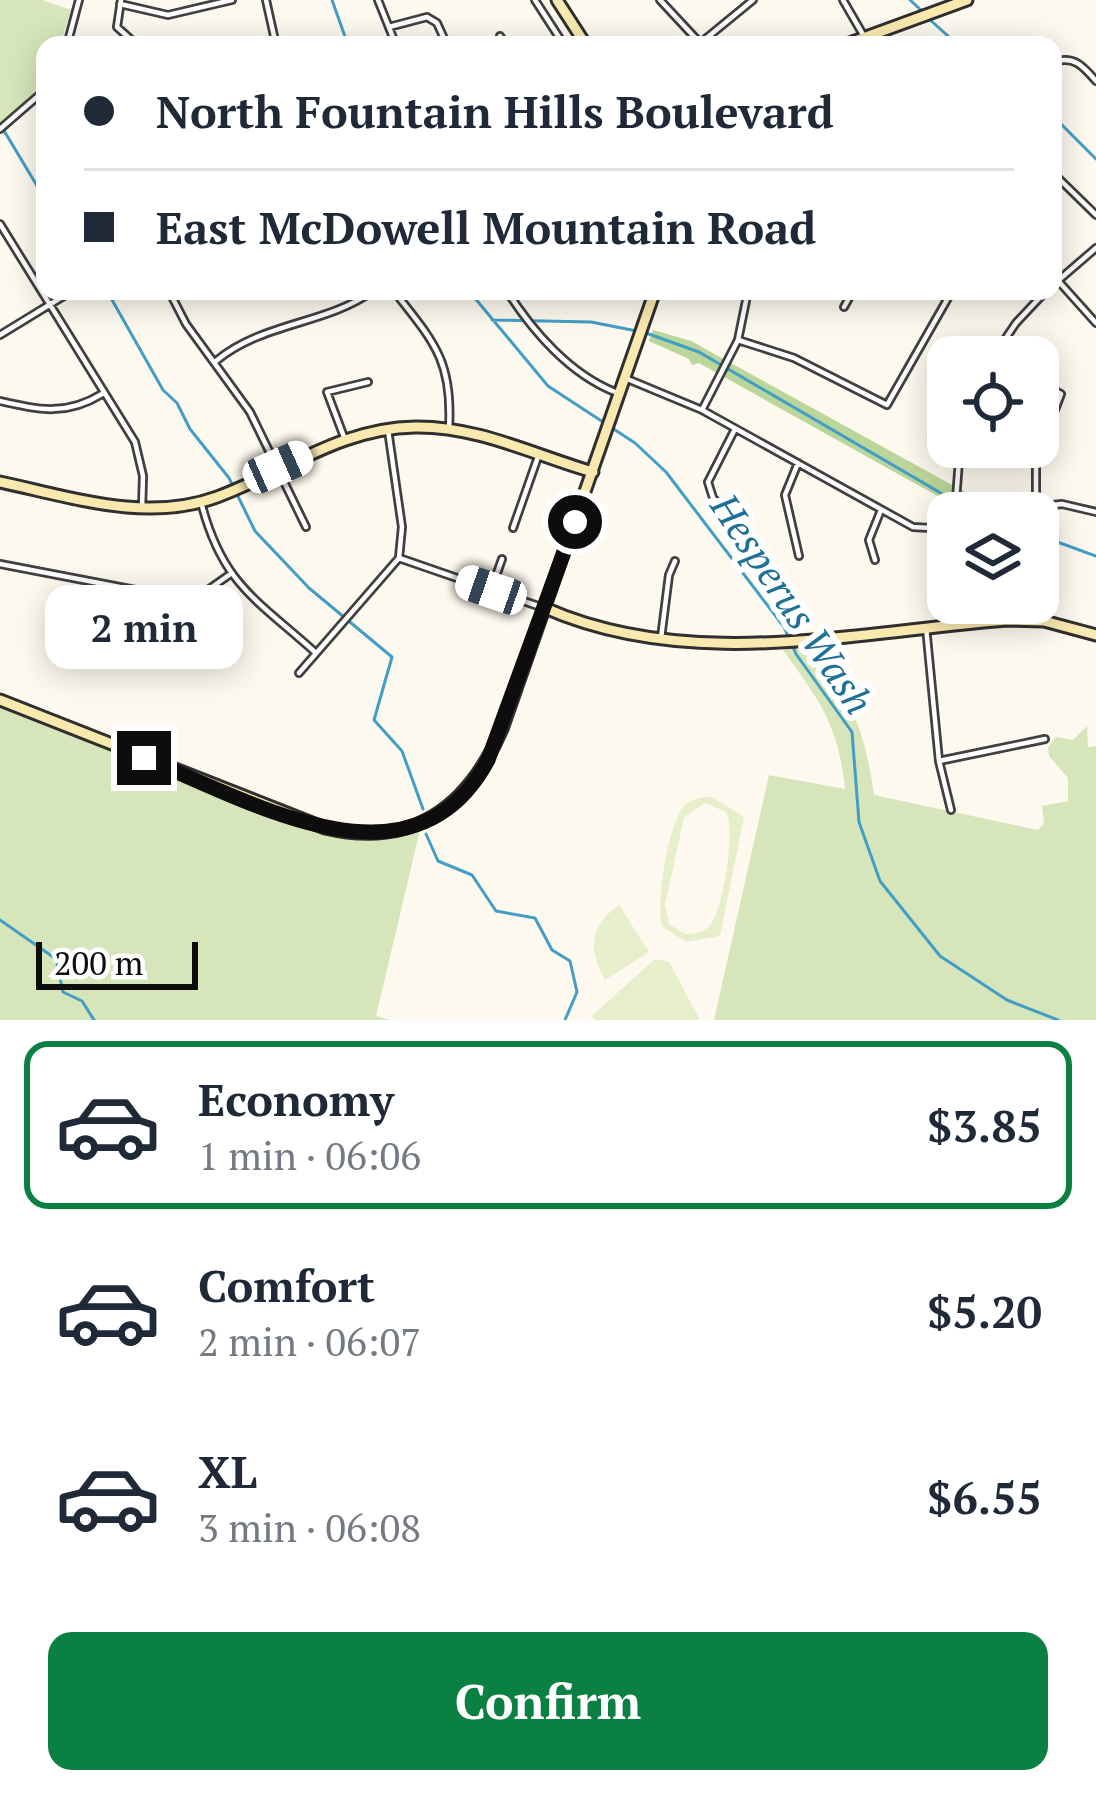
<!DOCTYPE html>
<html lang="en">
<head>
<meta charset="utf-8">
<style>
	:root { --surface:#fff; --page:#f6f6f7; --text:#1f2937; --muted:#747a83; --line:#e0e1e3; --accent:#0b8043 }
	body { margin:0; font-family:"PT Serif",serif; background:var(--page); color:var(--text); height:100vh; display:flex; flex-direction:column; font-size:45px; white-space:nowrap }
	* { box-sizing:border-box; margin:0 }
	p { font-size:39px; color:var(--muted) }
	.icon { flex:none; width:66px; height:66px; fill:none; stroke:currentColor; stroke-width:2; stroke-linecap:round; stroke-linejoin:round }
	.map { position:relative; height:1020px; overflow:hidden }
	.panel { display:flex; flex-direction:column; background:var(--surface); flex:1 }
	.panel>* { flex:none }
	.banner { position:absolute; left:36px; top:36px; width:1026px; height:264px; border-radius:24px; box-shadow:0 6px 30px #0003; display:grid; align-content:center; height:264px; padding:0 48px; background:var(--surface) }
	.fabs { position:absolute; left:927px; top:336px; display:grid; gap:24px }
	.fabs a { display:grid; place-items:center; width:132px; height:132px; border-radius:24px; background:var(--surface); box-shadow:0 6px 30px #0003; font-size:60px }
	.scale { position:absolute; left:36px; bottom:30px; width:162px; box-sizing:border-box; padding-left:12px; border:6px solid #0d0d0d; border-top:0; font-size:33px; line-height:42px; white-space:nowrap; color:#0d0d0d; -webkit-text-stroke:9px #fff; paint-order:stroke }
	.end { position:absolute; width:54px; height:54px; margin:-27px; border:15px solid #0d0d0d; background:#fff; box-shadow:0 0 0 6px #fff }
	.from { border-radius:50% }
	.bubble { position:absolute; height:84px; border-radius:24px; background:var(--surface); box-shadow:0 6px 30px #0003; font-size:39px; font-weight:700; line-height:84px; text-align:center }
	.car { position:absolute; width:36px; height:72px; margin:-36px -18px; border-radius:15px; box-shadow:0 0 9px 3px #0007; background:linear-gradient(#fff 24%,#345 0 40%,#fff 0 76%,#345 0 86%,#fff 0) }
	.banner b { display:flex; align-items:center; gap:42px; height:114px; font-size:45px }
	.banner b+b { border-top:3px solid var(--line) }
	.banner i { width:30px; height:30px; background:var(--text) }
	ul { padding:21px 0 0; list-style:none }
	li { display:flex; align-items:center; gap:36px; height:168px; margin:0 24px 18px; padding:0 24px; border:6px solid transparent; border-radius:24px }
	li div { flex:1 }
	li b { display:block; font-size:45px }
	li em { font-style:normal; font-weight:700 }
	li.selected { border-color:var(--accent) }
	li>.icon { width:108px; height:108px; stroke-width:1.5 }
	.cta { display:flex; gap:24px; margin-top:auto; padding:24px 48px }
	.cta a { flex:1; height:138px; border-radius:24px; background:var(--accent); color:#fff; font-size:48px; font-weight:700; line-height:138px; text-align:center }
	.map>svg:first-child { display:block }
	.green { fill:#d6e6ba }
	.forest { fill:#bbd69a }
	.pitch { fill:#e6eecb; fill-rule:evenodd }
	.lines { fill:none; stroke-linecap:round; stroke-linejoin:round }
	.stream { stroke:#429ec4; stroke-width:3 }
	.street-casing { stroke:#404040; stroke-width:10 }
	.secondary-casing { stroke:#2f2f2f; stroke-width:15 }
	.street { stroke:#fff; stroke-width:4.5 }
	.secondary { stroke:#fae9ae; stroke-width:9 }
	.route { stroke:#0d0d0d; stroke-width:15 }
	.labels { text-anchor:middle; stroke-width:12; stroke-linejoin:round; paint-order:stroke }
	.water-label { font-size:39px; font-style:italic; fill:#1f6f97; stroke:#fff }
</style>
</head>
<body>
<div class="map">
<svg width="1096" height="1020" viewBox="0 0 1096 1020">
	<rect width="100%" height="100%" fill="#fef9ee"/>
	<!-- green -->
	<path class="green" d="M0,0H42L71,10L60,45H45C45,87 35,99 0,122Z
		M814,645C852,705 864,725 874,795L1038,830L1044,823L1042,806L1068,801V778L1049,756L1048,747L1056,737L1073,740L1087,726L1088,747L1096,746V1020H714L769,775L845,789C838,722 819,701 781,647Z
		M0,706L318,833L362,841L420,830L376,1016L390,1020H0Z"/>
	<!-- forest -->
	<path class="forest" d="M653,330L691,341L1003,513H968L699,363L692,365L689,359L649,341Z"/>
	<!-- pitch -->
	<path class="pitch" d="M712,797L744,817L720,936L686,942L663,927C654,908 669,820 685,805C693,798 701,797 712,797ZM705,803L726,812C736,829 723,908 711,924C704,933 695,934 685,934L669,924L665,905L684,817Z
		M619,905L649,952L605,980C588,950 589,926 619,905Z
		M655,959L669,962L700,1020H595L592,1016Z"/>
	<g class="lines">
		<!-- stream -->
		<path class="stream" d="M332,0L348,45
			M910,0L922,11
			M928,18L958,45
			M1053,116L1096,159
			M0,124L45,199
			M107,291L163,390L177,403L190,429L229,478L255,531L309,588L392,657L374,720L402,751L423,809
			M469,291L548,386L635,443L666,472L784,627L796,654L852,732L859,822L880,881L940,956L1007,1000L1058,1020
			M492,320L591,322L637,331
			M646,333L699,352L975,513
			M1041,536L1096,556
			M426,834L438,861L472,875L496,911L535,918L552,950L570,961L577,992L565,1020
			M0,920L56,959L63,992L82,1001L94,1020"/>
		<defs>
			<path id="street" d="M121,0L117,27L137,45
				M266,0L276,45
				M378,0L396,45
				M535,0L564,45
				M660,0L700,43
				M843,0L869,45
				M120,4L168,15L232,0
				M389,27L427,17L437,23L447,45
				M500,36L506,45
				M67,45L79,0
				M698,45L753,0
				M1053,62C1074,55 1083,66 1096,81
				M0,129L45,90
				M1053,173L1096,215
				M0,224L135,442L143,476L142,508
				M1053,275L1096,323
				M1053,285L1096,248
				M169,291L186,324L250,412L306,527
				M394,291C434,342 453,361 449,429
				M507,291C533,332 570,374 615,392
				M844,307L853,291
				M0,335L72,291
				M738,340L794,358L887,405L952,291
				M993,357L1016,323L1046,291
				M216,361C263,322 325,325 373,291
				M625,378L702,410L913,527L948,529
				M0,401C40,410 66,416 102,394
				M702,410L738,340L748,291
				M344,437L327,392L368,382
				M798,463L785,495L799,556
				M201,502C222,584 256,599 316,653
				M1035,507L1062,504L1096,512
				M955,513L960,447
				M1036,513V460L1061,394L1038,381
				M733,517L713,498L708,482L735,429
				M513,528L539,454
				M1038,533L1046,585L1044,621
				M399,558L541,607
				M875,560L869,540L881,510
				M0,564L177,598L202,594L229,575
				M491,590L502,559
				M963,603L965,621
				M926,627L939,761L951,810
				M661,638L669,575L675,561
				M299,673L399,558L402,527L388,430
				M939,761L1045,739"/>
			<path id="secondary" d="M557,0L586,45
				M844,45L967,0
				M0,482C71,497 146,523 217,497C285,472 340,428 415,427C478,426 534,455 593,472
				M545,608C690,672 854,632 1007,620L1044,621L1096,635
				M0,700L325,828C414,849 468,807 502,729L655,291"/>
		</defs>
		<!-- street casing -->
		<use href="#street" class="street-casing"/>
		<!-- secondary casing -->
		<use href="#secondary" class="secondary-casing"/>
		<!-- street -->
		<use href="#street" class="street"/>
		<!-- secondary -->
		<use href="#secondary" class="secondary"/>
	</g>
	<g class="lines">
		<!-- route -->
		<path class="route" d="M144,758C249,800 413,900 488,760L575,522"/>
	</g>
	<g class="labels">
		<!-- water labels -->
		<g class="water-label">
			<text transform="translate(792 604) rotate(56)" y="14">Hesperus Wash</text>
		</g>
	</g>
</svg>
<div class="fabs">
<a><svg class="icon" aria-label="locate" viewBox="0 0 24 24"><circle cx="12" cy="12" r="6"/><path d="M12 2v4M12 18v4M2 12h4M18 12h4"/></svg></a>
<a><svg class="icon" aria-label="layers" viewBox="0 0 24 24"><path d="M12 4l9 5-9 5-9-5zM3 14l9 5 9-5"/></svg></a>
</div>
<div class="scale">200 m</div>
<i class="end from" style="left:575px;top:522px"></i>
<i class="end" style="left:144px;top:758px"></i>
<div class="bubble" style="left:45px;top:585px;width:198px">2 min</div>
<i class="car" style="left:278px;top:467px;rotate:66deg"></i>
<i class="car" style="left:491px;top:590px;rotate:289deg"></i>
<div class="banner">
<b><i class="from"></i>North Fountain Hills Boulevard</b>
<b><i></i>East McDowell Mountain Road</b>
</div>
</div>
<section class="panel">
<ul>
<li class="selected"><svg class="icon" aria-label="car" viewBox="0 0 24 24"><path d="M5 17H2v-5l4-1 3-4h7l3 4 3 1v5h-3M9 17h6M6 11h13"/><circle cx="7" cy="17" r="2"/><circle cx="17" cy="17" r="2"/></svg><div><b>Economy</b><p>1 min · 06:06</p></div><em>$3.85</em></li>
<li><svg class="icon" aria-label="car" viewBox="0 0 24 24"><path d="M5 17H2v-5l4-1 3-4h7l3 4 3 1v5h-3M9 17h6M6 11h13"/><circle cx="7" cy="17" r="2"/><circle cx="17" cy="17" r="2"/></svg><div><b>Comfort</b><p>2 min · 06:07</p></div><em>$5.20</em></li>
<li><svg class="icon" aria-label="car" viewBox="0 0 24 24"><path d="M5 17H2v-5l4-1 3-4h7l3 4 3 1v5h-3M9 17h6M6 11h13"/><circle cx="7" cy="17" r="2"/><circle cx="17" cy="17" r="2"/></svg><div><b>XL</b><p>3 min · 06:08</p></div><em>$6.55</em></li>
</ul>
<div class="cta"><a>Confirm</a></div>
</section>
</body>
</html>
